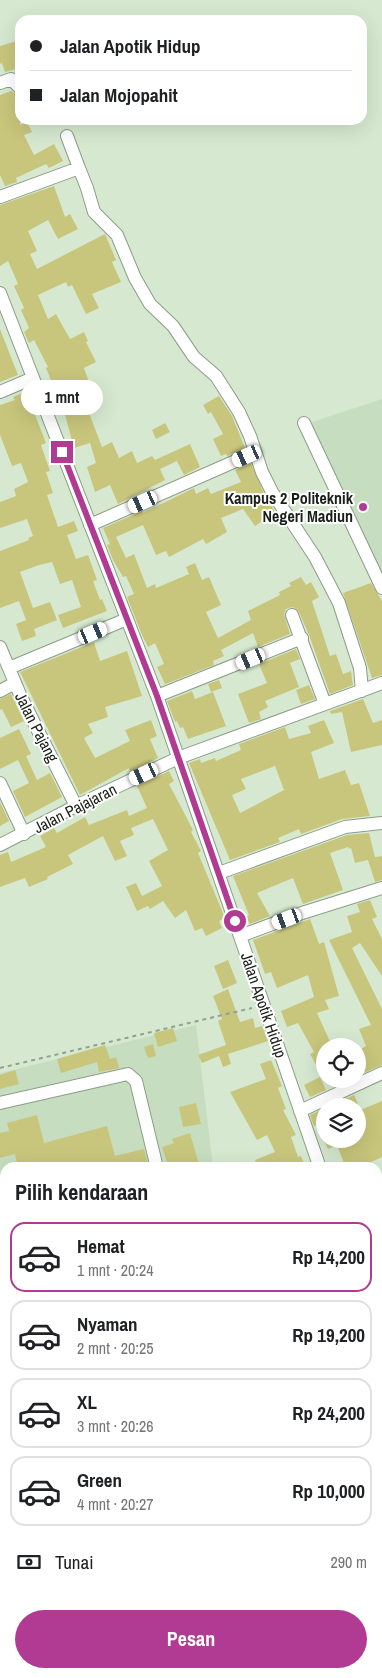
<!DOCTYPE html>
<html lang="id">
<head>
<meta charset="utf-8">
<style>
	:root { --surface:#fff; --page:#f2f2f2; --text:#202124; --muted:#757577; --line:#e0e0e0; --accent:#b13b92 }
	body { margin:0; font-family:"Archivo Narrow",sans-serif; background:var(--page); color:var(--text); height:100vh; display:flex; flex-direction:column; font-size:19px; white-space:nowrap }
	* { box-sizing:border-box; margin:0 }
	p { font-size:16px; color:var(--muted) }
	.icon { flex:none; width:28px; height:28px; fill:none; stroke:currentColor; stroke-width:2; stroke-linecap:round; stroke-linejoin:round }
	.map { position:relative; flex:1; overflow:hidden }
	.details { position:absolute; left:0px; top:1162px; width:382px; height:516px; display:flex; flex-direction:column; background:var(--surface); border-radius:15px 15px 0 0; box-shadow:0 5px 20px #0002 }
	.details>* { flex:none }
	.guide { position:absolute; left:15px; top:15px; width:352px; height:110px; border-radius:15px; box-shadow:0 5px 20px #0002; display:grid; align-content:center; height:110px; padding:0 15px; background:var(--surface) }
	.tools { position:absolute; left:316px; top:1038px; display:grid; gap:10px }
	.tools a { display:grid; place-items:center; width:50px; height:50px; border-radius:50%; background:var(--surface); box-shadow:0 5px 20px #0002; font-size:25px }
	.end { position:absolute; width:22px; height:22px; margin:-11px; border:6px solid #b13b92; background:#fff; box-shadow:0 0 0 2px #fff }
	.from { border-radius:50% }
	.bubble { position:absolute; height:35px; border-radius:18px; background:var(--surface); box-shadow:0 5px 20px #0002; font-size:16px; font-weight:700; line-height:35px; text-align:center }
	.car { position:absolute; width:15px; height:30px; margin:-15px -8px; border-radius:6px; box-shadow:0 0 4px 1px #0007; background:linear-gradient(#fff 24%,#345 0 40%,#fff 0 76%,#345 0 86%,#fff 0) }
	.guide b { display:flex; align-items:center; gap:18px; height:48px; font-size:19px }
	.guide b+b { border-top:1px solid var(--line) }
	.guide i { width:12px; height:12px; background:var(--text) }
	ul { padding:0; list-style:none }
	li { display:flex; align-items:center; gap:15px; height:70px; margin:0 10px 8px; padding:0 5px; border:2px solid var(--line); border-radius:15px }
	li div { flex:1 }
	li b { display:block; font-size:19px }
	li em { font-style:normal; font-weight:700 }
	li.selected { border-color:var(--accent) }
	li>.icon { width:45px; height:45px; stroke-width:1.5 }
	h2 { padding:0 15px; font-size:22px; line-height:60px }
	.pay { display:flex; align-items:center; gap:12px; height:55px; padding:0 15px; font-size:19px }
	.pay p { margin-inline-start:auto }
	.cta { display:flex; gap:10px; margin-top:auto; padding:10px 15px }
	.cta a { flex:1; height:58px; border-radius:30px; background:var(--accent); color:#fff; font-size:20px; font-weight:700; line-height:58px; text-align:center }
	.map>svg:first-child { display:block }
	.built { fill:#c6debf }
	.building { fill:#c8c67c; fill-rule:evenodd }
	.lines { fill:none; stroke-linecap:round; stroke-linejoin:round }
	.minor-casing { stroke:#8b9d86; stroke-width:14 }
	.path { stroke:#92a08e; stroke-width:2; stroke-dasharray:4 4; stroke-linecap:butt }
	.minor { stroke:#fff; stroke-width:12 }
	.route { stroke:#b13b92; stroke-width:6 }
	.poi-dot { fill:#b13b92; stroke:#fff; stroke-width:2 }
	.labels { text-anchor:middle; stroke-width:4; stroke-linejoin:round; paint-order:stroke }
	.poi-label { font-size:16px; font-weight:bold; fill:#192018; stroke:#fff; text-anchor:end }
	.street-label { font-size:16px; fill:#192018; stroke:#fff }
</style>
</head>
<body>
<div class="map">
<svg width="382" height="1678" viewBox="0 0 382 1678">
	<rect width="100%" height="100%" fill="#d6e9d0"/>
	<!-- built -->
	<path class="built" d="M382,399V590L306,424Z
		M196,1025L213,1167L5,1168V1388L0,1389V1073Z"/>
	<!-- building -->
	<path class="building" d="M20,40V68L5,72L2,63L0,64V46Z
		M11,91L20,96V125L27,122L32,132L24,135L34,155L54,144L63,161L49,168L46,164L16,178L17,182L5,186L0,175V95Z
		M54,186L65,217L70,214L78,229L58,239L48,220L28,231L37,251L30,254L37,269L105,234L116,260L112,262L121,282L92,294L99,308L86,314L72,285L68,287L66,282L38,295L48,319L56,314L70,339L84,332L88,341L86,342L96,362L84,368L94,396L84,400L102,447L112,442L119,458L132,451L137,463L152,456L155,460L190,444L200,467L184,475L177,461L160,469L165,480L118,504L110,485L95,492L87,467L96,463L90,443L74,448L64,411L46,368L48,367L34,340L29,343L24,332L29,328L21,310L24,308L14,286L18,284L8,261L0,266V205Z
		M0,329L18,375L0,382Z
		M28,391L32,401L30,402L46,443L41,445L50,471L46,472L53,493L47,495L58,527L74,521L78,531L67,535L76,559L88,555L97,580L93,581L100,600L102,599L107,611L63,628L58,615L81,607L72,580L60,584L52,562L39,565L20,572L33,608L50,602L57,620L34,629L36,636L22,641L16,624L26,620L19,601L0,608V551L29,540L28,538L33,536L27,519L0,528V502L16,496L14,489L28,482L21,463L12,466L0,435V405L15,400L13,397Z
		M219,396L232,416L245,448L227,456L226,454L221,456L213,439L223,434L211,412L208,414L203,405Z
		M165,423L170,432L156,439L152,430Z
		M251,463L265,496L275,512L255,526L243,509L221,518L227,532L206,544L203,539L169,557L166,551L156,555L143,525L116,537L126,558L134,554L147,588L155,584L156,588L189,574L186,567L195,563L202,580L209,577L221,605L206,612L218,638L251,620L248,611L280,595L279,592L291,586L289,583L301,577L306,585L311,582L319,597L312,601L330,656L336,654L343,674L351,671L353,685L330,694L309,635L299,612L293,607L286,609L284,614L290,634L258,647L253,633L221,650L224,656L213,661L214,665L163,685L165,684L157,667L164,664L155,643L148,647L142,635L127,597L134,594L126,576L123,577L113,560L107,545L110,544L103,528L142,511L143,513L194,488L196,494L208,488L211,494L241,482L235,470Z
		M371,583L382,601V675L372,678L343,593Z
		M94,642L100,661L127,651L142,696L105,707L108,717L88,724L93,733L84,738L95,758L130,741L125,730L151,720L157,736L150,739L158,758L130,772L129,768L80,795L20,672Z
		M296,649L300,659L290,663L299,687L265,701L268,707L259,712L261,719L249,723L238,694L267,683L259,664Z
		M219,680L222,688L211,692L208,684Z
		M309,685L315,699L301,704L296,690Z
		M192,691L195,699L213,692L226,726L188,739L183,727L180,728L177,721L175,722L167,701Z
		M11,694L24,721L11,727L2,709L0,710V699Z
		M363,699L373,723L382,720V745L351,752L342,712L331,714L330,711Z
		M324,720L334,743L311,752L319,779L345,770L351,785L359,783L370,816L342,819L301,834L299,829L278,838L280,842L230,860L189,763L200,759L201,763L215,758L216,761L241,750L239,744L285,727L289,739L311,733L308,726ZM275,766L284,790L240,813L232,795L246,789L241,779Z
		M19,729L31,754L26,756L37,780L50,773L62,797L25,817L13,791L29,783L18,760L0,769V738Z
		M169,771L174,781L169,784L193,830L191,832L201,851L198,853L225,918L219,921L222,928L206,936L202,928L195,931L186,910L175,918L163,901L150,909L148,906L137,911L126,887L136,883L142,896L162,886L149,861L168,850L153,819L131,828L134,835L120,841L127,856L115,861L103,836L68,855L73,864L47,877L48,879L29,887L25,878L0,887V855L8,852L11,862L46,847L40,836L54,828L57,833L85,817L89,825L127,810L129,816L147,808L137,786Z
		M0,802L9,821L0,826Z
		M369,833L375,857L382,856V880L375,882L368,860L355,863L351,848L349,849L348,847L330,853L343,890L303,904L293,878L257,893L270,916L250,924L246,917L249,915L233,876L347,835Z
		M370,900L377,917L372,919L382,939V976L360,943L352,948L382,1009V1065L359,1075L358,1051L366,1046L359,1029L371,1025L329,940L352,932L347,916L360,912L357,904Z
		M310,919L319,944L324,942L339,996L325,1000L329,1009L317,1013L332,1046H325V1064L318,1068L310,1054L314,1052L298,1023L287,1027L281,1011L314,997L308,975L277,988L271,972L265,974L253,940Z
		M228,960L237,983L223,989L214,966Z
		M228,989L240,1022L253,1018L255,1028L262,1026L268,1041L228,1054L231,1064L223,1067L219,1056L202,1063L198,1055L226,1045L218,1021L222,1019L213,996Z
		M173,1028L177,1041L158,1047L154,1033Z
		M153,1044L156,1056L148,1058L144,1047Z
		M105,1045L110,1059L116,1057L119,1068L99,1072L97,1062L61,1073L57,1059Z
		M271,1060L282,1086L278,1088L286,1109L283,1110L296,1135L291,1137L298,1157L301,1156L306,1168H258L255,1160L275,1152L267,1135L257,1140L230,1092L266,1079L260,1064Z
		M15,1070L19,1084L0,1089V1075Z
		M320,1077L326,1090L310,1097L304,1085Z
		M354,1095L359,1106H330Z
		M382,1101V1157L371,1162L373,1168H346L337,1145L328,1149L318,1125L314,1126L310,1115L325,1108V1139H358V1111Z
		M196,1103L201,1124L183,1127L179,1107Z
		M37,1115L44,1143L107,1126L115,1156L144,1149L149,1168H18L15,1154L0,1158V1133L9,1131L7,1123Z
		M190,1133L200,1168H169L162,1147L174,1143L172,1139Z"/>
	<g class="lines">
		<defs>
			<path id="minor" d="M0,83L11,79L20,88
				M67,136L79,168
				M0,197L79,168L87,188L94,212L117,235L135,278L150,304L173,326L194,357L216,376L239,412L250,436L262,472L272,492L315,557L339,603L360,668L362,691
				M0,293L157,696L320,1168
				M0,392L33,378
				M304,423L382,588
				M90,525L247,456
				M292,615L325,704
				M0,647L21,697L76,806
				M9,668L127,619
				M0,691L15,683
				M157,696L302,638
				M0,783L24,834
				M0,845L76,806L178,758L382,683
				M219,873L345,827L382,823
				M240,936L302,913L382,888
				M0,1103L128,1074L136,1081L157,1168
				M300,1111L382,1073
				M378,1217L382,1215
				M378,1238L382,1236
				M378,1344L382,1358
				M0,1367L5,1366"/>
		</defs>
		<!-- minor casing -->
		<use href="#minor" class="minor-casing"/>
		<!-- path -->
		<path class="path" d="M0,1068L252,1008"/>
		<!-- minor -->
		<use href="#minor" class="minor"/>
	</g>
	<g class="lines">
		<!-- route -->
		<path class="route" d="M62,452L157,696L235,921"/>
	</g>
	<!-- markers -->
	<circle class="poi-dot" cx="363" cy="507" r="5"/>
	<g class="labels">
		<!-- poi labels -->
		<g class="poi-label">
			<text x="353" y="504">Kampus 2 Politeknik<tspan x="353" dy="18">Negeri Madiun</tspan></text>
		</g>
		<!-- street labels -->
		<g class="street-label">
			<text transform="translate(37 727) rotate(63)" y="6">Jalan Pajang</text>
			<text transform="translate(75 808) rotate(-27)" y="6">Jalan Pajajaran</text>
			<text transform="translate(264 1005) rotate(71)" y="6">Jalan Apotik Hidup</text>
		</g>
	</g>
</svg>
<div class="tools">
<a><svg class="icon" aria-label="locate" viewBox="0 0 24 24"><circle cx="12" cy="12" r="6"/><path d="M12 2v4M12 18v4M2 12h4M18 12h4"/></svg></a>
<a><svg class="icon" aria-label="layers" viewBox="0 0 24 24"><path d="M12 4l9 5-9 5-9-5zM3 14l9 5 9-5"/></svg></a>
</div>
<i class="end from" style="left:235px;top:921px"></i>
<i class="end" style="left:62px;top:452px"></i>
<div class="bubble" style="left:21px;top:380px;width:82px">1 mnt</div>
<i class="car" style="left:247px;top:456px;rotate:246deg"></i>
<i class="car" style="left:143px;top:502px;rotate:246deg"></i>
<i class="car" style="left:93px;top:633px;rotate:67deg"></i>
<i class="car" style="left:251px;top:659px;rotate:247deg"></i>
<i class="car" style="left:144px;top:774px;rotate:245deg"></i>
<i class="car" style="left:287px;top:919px;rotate:249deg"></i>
<div class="guide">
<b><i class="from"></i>Jalan Apotik Hidup</b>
<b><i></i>Jalan Mojopahit</b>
</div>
<section class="details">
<h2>Pilih kendaraan</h2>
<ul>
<li class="selected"><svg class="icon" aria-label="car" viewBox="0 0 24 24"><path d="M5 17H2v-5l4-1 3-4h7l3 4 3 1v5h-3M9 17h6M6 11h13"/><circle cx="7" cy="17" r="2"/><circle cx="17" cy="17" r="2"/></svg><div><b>Hemat</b><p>1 mnt · 20:24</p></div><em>Rp 14,200</em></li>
<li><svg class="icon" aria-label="car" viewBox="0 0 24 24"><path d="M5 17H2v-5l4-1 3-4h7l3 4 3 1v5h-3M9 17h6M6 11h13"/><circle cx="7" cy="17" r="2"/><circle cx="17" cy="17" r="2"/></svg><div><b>Nyaman</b><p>2 mnt · 20:25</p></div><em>Rp 19,200</em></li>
<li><svg class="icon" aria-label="car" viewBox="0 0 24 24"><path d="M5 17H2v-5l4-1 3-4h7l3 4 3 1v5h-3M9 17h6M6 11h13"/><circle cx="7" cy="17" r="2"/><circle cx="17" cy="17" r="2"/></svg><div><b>XL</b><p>3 mnt · 20:26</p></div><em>Rp 24,200</em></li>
<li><svg class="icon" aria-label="car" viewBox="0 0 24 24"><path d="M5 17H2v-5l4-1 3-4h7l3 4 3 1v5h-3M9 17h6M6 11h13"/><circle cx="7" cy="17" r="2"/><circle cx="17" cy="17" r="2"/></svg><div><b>Green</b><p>4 mnt · 20:27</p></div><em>Rp 10,000</em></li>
</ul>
<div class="pay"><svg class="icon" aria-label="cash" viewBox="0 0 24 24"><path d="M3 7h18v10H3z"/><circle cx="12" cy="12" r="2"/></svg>Tunai<p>290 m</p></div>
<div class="cta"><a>Pesan</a></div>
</section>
</div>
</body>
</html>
